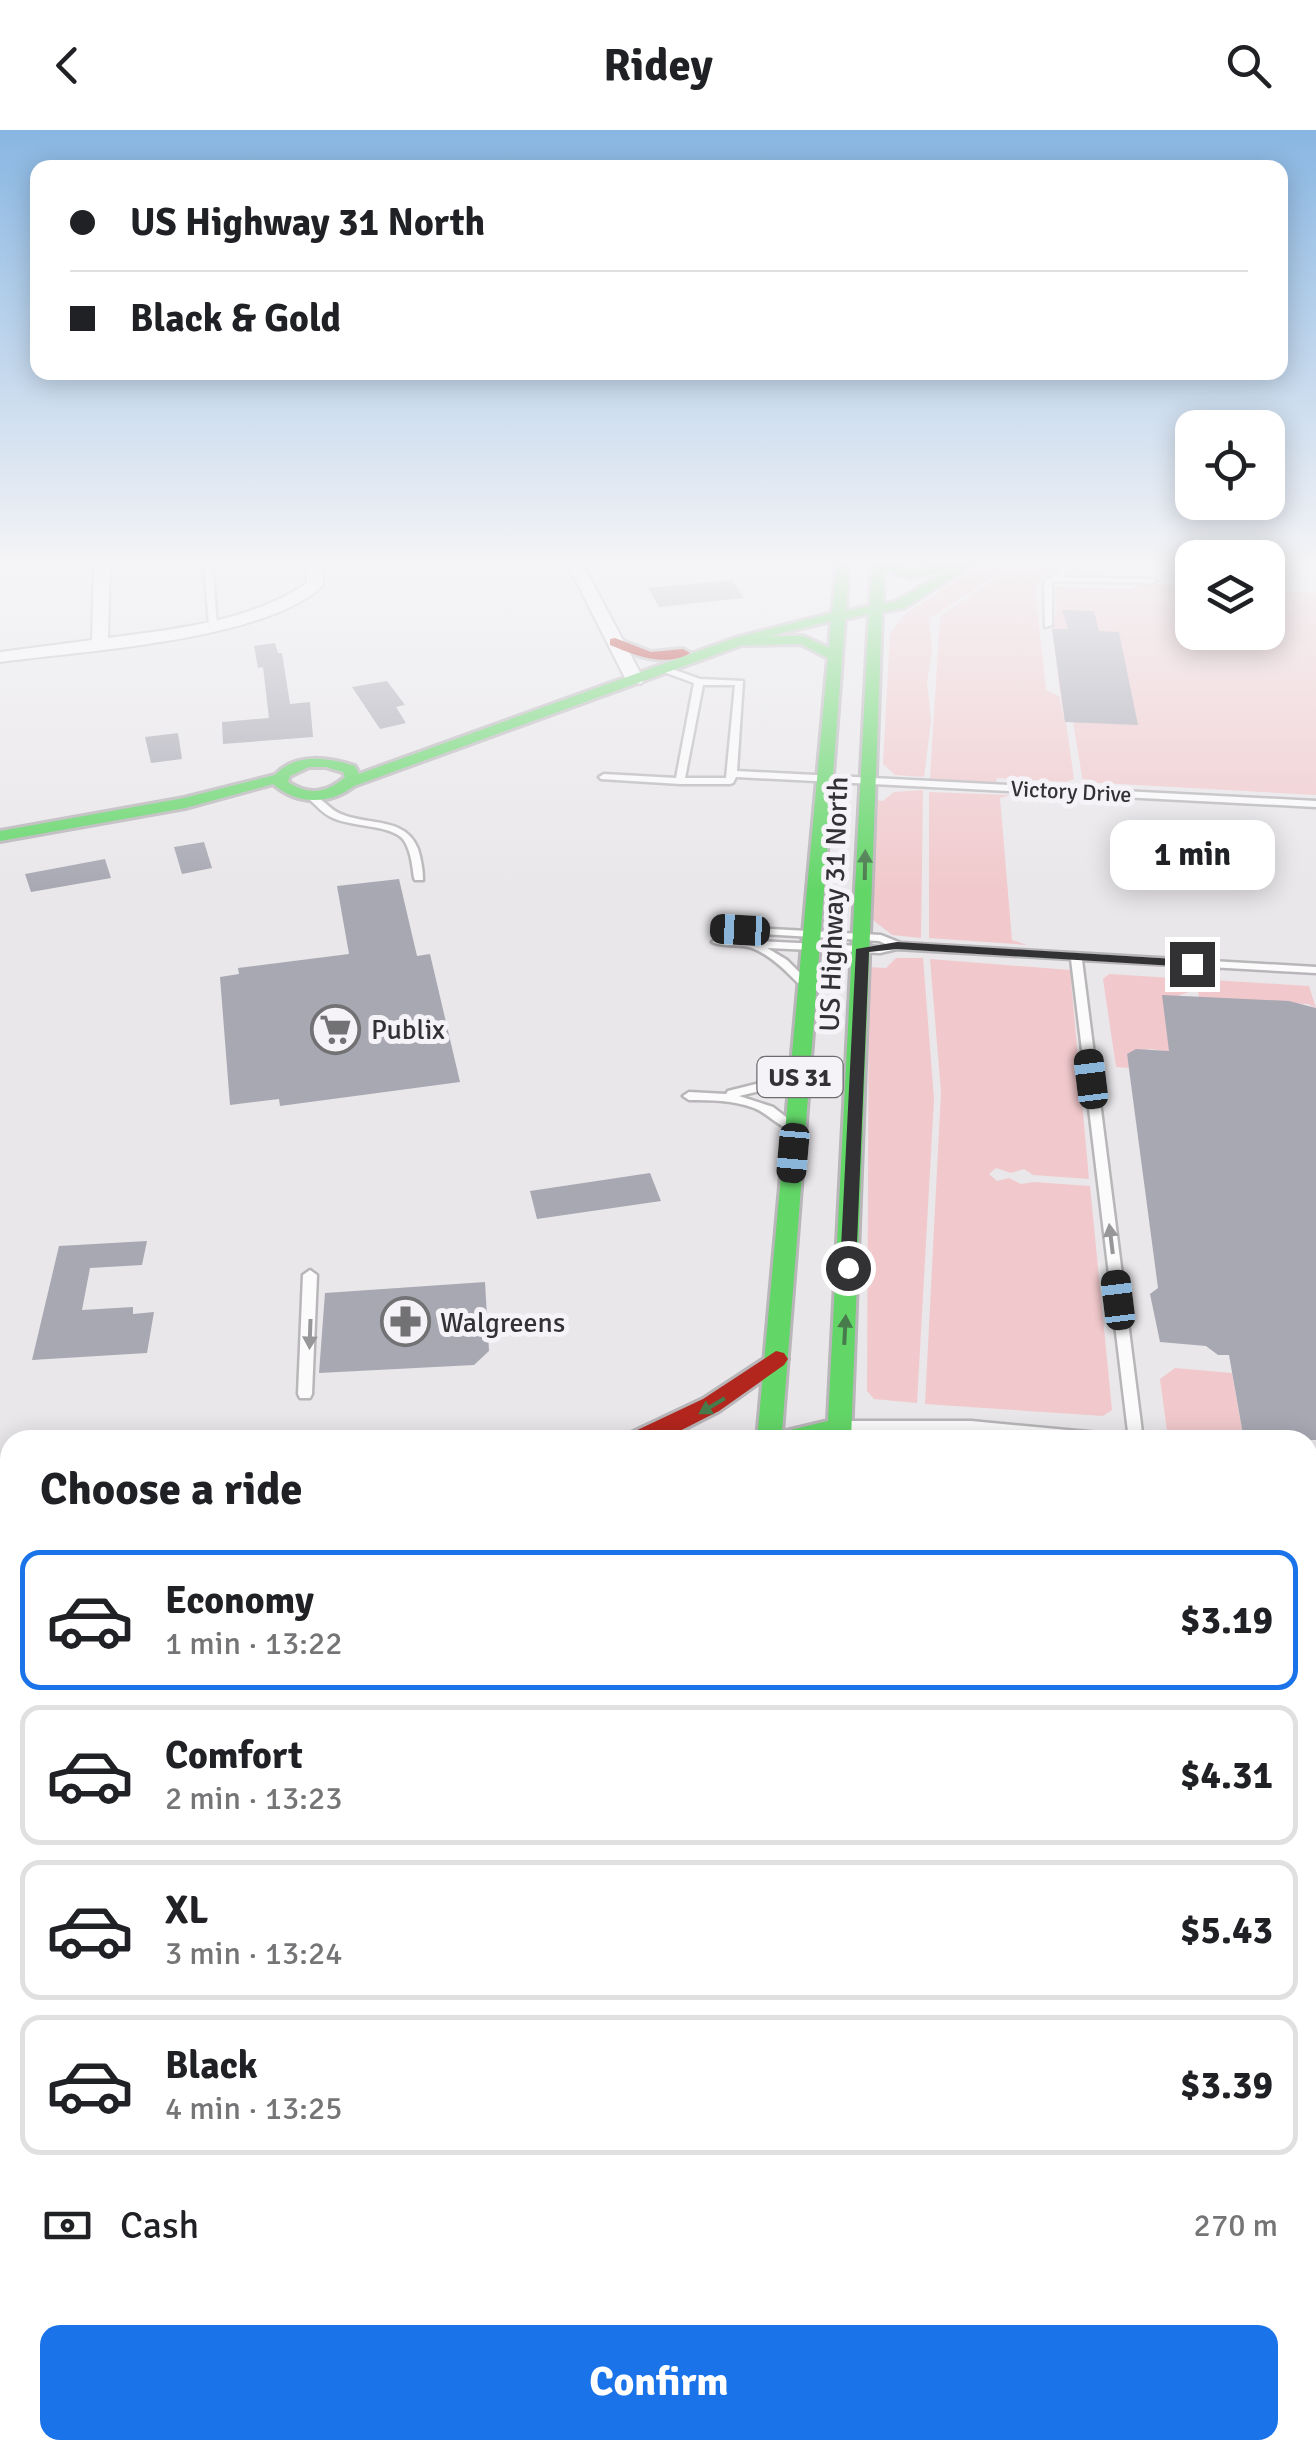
<!DOCTYPE html>
<html lang="en">
<head>
<meta charset="utf-8">
<style>
	:root { --surface:#fff; --page:#f6f6f6; --text:#202124; --muted:#757577; --line:#e0e0e0; --accent:#1a73e8 }
	body { margin:0; font-family:Signika,sans-serif; background:var(--page); color:var(--text); height:100vh; display:flex; flex-direction:column; font-size:38px; white-space:nowrap }
	* { box-sizing:border-box; margin:0 }
	p { font-size:32px; color:var(--muted) }
	.icon { flex:none; width:55px; height:55px; fill:none; stroke:currentColor; stroke-width:2; stroke-linecap:round; stroke-linejoin:round }
	.map { position:relative; flex:1; overflow:hidden }
	.side { position:absolute; left:0px; top:1300px; width:1318px; height:1030px; display:flex; flex-direction:column; background:var(--surface); border-radius:30px 30px 0 0; box-shadow:0 5px 25px #0003 }
	.side>* { flex:none }
	.banner { position:absolute; left:30px; top:30px; width:1258px; height:220px; border-radius:20px; box-shadow:0 5px 25px #0003; display:grid; align-content:center; height:220px; padding:0 40px; background:var(--surface) }
	.controls { position:absolute; left:1175px; top:280px; display:grid; gap:20px }
	.controls a { display:grid; place-items:center; width:110px; height:110px; border-radius:20px; background:var(--surface); box-shadow:0 5px 25px #0003; font-size:50px }
	.end { position:absolute; width:45px; height:45px; margin:-22px; border:12px solid #323133; background:#fff; box-shadow:0 0 0 5px #fff }
	.from { border-radius:50% }
	.bubble { position:absolute; height:70px; border-radius:20px; background:var(--surface); box-shadow:0 5px 25px #0003; font-size:32px; font-weight:800; line-height:70px; text-align:center }
	.car { position:absolute; width:30px; height:60px; margin:-30px -15px; border-radius:12px; box-shadow:0 0 8px 2px #0007; background:linear-gradient(#222 24%,#8ab4d8 0 40%,#222 0 76%,#8ab4d8 0 86%,#222 0) }
	.banner b { display:flex; align-items:center; gap:35px; height:95px; font-size:38px }
	.banner b+b { border-top:2px solid var(--line) }
	.banner i { width:25px; height:25px; background:var(--text) }
	ul { padding:0; list-style:none }
	li { display:flex; align-items:center; gap:30px; height:140px; margin:0 20px 15px; padding:0 20px; border:5px solid var(--line); border-radius:20px }
	li div { flex:1 }
	li b { display:block; font-size:38px }
	li em { font-style:normal; font-weight:800 }
	li.active { border-color:var(--accent) }
	li>.icon { width:90px; height:90px; stroke-width:1.5 }
	h2 { padding:0 40px; font-size:45px; line-height:120px }
	.pay { display:flex; align-items:center; gap:25px; height:110px; padding:0 40px; font-size:38px }
	.pay p { margin-inline-start:auto }
	.cta { display:flex; gap:20px; margin-top:auto; padding:20px 40px }
	.cta a { flex:1; height:115px; border-radius:20px; background:var(--accent); color:#fff; font-size:40px; font-weight:800; line-height:115px; text-align:center }
	header { display:flex; justify-content:space-between; align-items:center; height:130px; padding:0 40px; background:var(--surface); font-size:45px; font-weight:800 }
	.map>svg:first-child { display:block }
	.green { fill:#f1c9cc }
	.building { fill:#a8a8b3 }
	.lines { fill:none; stroke-linecap:round; stroke-linejoin:round }
	.lane-casing { stroke:#b8b6b8; stroke-width:5 }
	.street-casing { stroke:#b8b6b8; stroke-width:4 }
	.fast-casing { stroke:#b8b6b8; stroke-width:6 }
	.jam-casing { stroke:#b8b6b8; stroke-width:6 }
	.lane { fill:#fcfbfc; fill-rule:evenodd }
	.street { fill:#fcfbfc; fill-rule:evenodd }
	.fast { fill:#63d668; fill-rule:evenodd }
	.jam { fill:#b3261e; fill-rule:evenodd }
	.oneway { fill:#487b4b }
	.oneway2 { fill:#979698 }
	.route { fill:#323133 }
	.labels { text-anchor:middle; stroke-width:10; stroke-linejoin:round; paint-order:stroke }
	.far-street-label { font-size:22px; fill:#323133; stroke:#f6f3f8 }
	.shield { fill:#f6f3f8; stroke:#6d6b6e; stroke-width:2.5 }
	.shield-label { font-size:25px; font-weight:bold; fill:#323133 }
	.street-label { font-size:28px; fill:#323133; stroke:#f6f3f8 }
	.poi-label { font-size:28px; fill:#323133; stroke:#f6f3f8; text-anchor:start }
</style>
</head>
<body>
<header><svg class="icon" aria-label="back" viewBox="0 0 24 24"><path d="M15 5l-7 7 7 7"/></svg>Ridey<svg class="icon" aria-label="search" viewBox="0 0 24 24"><circle cx="10" cy="10" r="6"/><path d="M15 15l6 6"/></svg></header>
<div class="map">
<svg width="1316" height="2330" viewBox="0 0 1316 2330">
	<rect width="100%" height="100%" fill="#e9e7ea"/>
	<!-- green -->
	<path class="green" d="M983,433H1014L929,489L932,521L927,552L931,591L924,647L895,645L883,634L890,503L903,486Z
		M1020,433H1065L1043,446L1035,458L1046,560L1059,566L1064,592L1052,499L1057,478L1054,457L1131,459L1139,454L1191,455L1192,502H1268V461L1316,463V665L1083,652L1073,592H1066L1074,649L1066,652L997,648L996,652L930,649L940,486Z
		M923,660L921,808L892,805L873,790L877,670L883,671L894,662Z
		M929,662L1010,665L1000,668L1012,810L1027,815L929,808Z
		M896,828H923L934,969L917,1273L874,1269L867,1261L869,837L886,838Z
		M930,829L1070,840L1089,1049L1033,1045L1024,1039L1011,1043L996,1038L989,1044L997,1051L1009,1048L1021,1054L1034,1052L1090,1056L1112,1280L1103,1286L925,1274L941,962Z
		M1109,844L1189,849L1192,861L1163,871L1172,922L1150,919L1127,924L1129,938L1116,937L1103,849Z
		M1196,849L1309,856L1316,878L1308,874L1199,868Z
		M1175,1238L1232,1243L1244,1310H1161L1168,1308L1160,1249Z
		M1308,1438L1316,1439V2330H1278L1274,2320H1308Z"/>
	<!-- building -->
	<path class="building" d="M732,450L744,468L659,477L648,458Z
		M1062,480L1094,481L1099,501L1119,502L1138,595L1065,592L1052,499H1068Z
		M275,513L278,523H282L290,574L310,572L313,607L223,614L222,592L269,588L263,537L258,538L254,516Z
		M387,551L405,575L396,577L406,593L380,599L352,557Z
		M178,603L182,629L151,633L145,607Z
		M204,712L212,738L182,744L174,717Z
		M105,729L111,748L31,762L25,744Z
		M399,749L417,826L430,824L460,952L280,976L279,969L230,975L220,847L239,844L238,838L349,824L337,756Z
		M1162,865L1289,871L1316,878V1310H1244L1229,1225H1218L1206,1216L1160,1212L1150,1164L1158,1158L1127,924L1136,919L1169,921Z
		M650,1043L661,1071L537,1089L530,1061Z
		M147,1111L142,1135L90,1138L82,1180L133,1177V1184L154,1182L147,1223L32,1230L59,1116Z
		M485,1152L489,1221L474,1235L319,1243L325,1163Z"/>
	<g class="lines">
		<defs>
			<path id="lane" d="M204,433H212L217,495L213,497L209,495Z
				M1070,433H1080L1061,447L1152,449L1156,451L1152,453L1054,451L1052,453V495L1045,497L1044,452Z
				M664,536L700,549L743,551L737,641L1316,671V677L736,647L733,653L730,654H680L601,649L599,647L604,644L676,648L694,553L661,541V537ZM703,555H735L726,648H685Z
				M308,664C321,665 328,679 341,684C368,696 405,686 418,719C421,729 423,740 423,750H415L414,748C412,735 411,720 403,709C391,695 352,697 333,688C323,684 316,675 308,668Z
				M718,796L881,805L901,813L1316,837V843L1082,830L1143,1310H1129L1071,829L897,819L880,823L767,818L787,830L808,851L802,854L798,853C785,840 770,825 752,818C739,813 724,818 712,812L717,809L880,817L888,815L879,811L714,801V797Z
				M794,933L800,937L798,940L768,959L739,966L773,977L795,994L797,997L795,1000C781,1000 768,983 754,978C733,970 711,970 689,970L683,966L689,962L726,964L728,961L760,953Z
				M310,1140L317,1145L312,1264L310,1268H300L298,1264L303,1145Z
				M847,1291H971L1110,1304L1115,1306L1117,1310H1050L971,1303H847L842,1301L840,1297L842,1293Z
				M1308,1369L1316,1370V1382L1308,1381Z
				M1177,2320H1201L1202,2330H1178Z"/>
			<path id="street" d="M94,433H110L108,508C175,499 250,492 307,453V433H323V455C267,511 80,521 0,532V522L92,510Z
				M567,433H582L644,550L641,554L626,550Z"/>
			<path id="fast" d="M837,433H849L846,481L870,476L872,433H892L911,440L946,433H975L904,478L882,482L851,1310H757L828,528L801,514L742,515L354,656C329,675 297,675 273,654L185,678L0,711V701L184,668L275,645C296,622 329,628 355,636L359,644L735,508L832,483ZM884,439L910,448L947,441L895,472L883,474ZM869,484L828,1291L782,1302L845,489ZM831,491L829,518L803,506H770ZM309,637H326L343,642L345,647C327,663 309,666 288,652L290,646Z
				M10,1350V1370L0,1371V1351Z
				M666,2320H704L703,2330H665Z
				M775,2320H813L812,2330H774Z"/>
			<path id="jam" d="M615,508L651,522L683,519L690,523C665,538 635,525 610,515V509Z
				M776,1221L784,1223L788,1229L784,1235L719,1281L662,1310H628L631,1303L703,1269Z"/>
		</defs>
		<!-- lane casing -->
		<use href="#lane" class="lane-casing"/>
		<!-- street casing -->
		<use href="#street" class="street-casing"/>
		<!-- fast casing -->
		<use href="#fast" class="fast-casing"/>
		<!-- jam casing -->
		<use href="#jam" class="jam-casing"/>
		<!-- lane -->
		<use href="#lane" class="lane"/>
		<!-- street -->
		<use href="#street" class="street"/>
		<!-- fast -->
		<use href="#fast" class="fast"/>
		<!-- jam -->
		<use href="#jam" class="jam"/>
	</g>
	<!-- one-way arrows -->
	<defs><path id="oneway-solid" d="M-6-.8H1V-3.2L6.5 0L1 3.2V.8H-6Z" transform="scale(2.5)"/></defs>
	<g class="oneway">
		<use href="#oneway-solid" transform="translate(865 735) rotate(-89)"/>
		<use href="#oneway-solid" transform="translate(845 1200) rotate(-87)"/>
		<use href="#oneway-solid" transform="translate(712 1276) rotate(149)"/>
	</g>
	<g class="oneway2">
		<use href="#oneway-solid" transform="translate(1111 1109) rotate(-97)"/>
		<use href="#oneway-solid" transform="translate(310 1204) rotate(92)"/>
	</g>
	<!-- sky -->
	<linearGradient id="sky" x2="0" y2="1"><stop stop-color="#88b6e2"/><stop offset="0.57" stop-color="#f5f4f6"/><stop offset="1" stop-color="#f5f4f6" stop-opacity="0"/></linearGradient>
	<rect width="1316" height="760" fill="url(#sky)"/>
	<!-- route -->
	<path class="route" d="M897,812L1192,830L1198,834L1192,837L897,819L869,822L856,1138L848,1144L840,1138L856,819Z"/>
	<!-- icons -->
	<defs>
		<symbol id="supermarket-ring" viewBox="-11 -11 22 22"><circle r="9.5" fill="#f6f3f8" stroke="#727173" stroke-width="1.5"/><path d="M-6-5.5h2.5l.6 2H6L4.5 2H-2.5L-4.4-4H-6ZM-1.5 3.2a1.3 1.3 0 1 0 .1 0ZM3 3.2a1.3 1.3 0 1 0 .1 0Z" fill="#727173"/></symbol>
		<symbol id="pharmacy-ring" viewBox="-11 -11 22 22"><circle r="9.5" fill="#f6f3f8" stroke="#727173" stroke-width="1.5"/><path d="M-2-6h4v4h4v4h-4v4h-4v-4h-4v-4h4Z" fill="#727173"/></symbol>
	</defs>
	<g fill-rule="evenodd">
		<use href="#supermarket-ring" x="308" y="872" width="55" height="55"/>
		<use href="#pharmacy-ring" x="378" y="1164" width="55" height="55"/>
	</g>
	<g class="labels">
		<!-- far-street labels -->
		<g class="far-street-label">
			<text transform="translate(1071 661) rotate(3)" y="8">Victory Drive</text>
		</g>
		<!-- shield labels -->
		<rect class="shield" x="757.5" y="927" width="85" height="40" rx="8"/>
		<g class="shield-label">
			<text x="800" y="956">US 31</text>
		</g>
		<!-- street labels -->
		<g class="street-label">
			<text transform="translate(833 774) rotate(-88)" y="10">US Highway 31 North</text>
		</g>
		<!-- poi labels -->
		<g class="poi-label">
			<text x="371" y="909">Publix</text>
			<text x="440" y="1202">Walgreens</text>
		</g>
	</g>
</svg>
<div class="controls">
<a><svg class="icon" aria-label="locate" viewBox="0 0 24 24"><circle cx="12" cy="12" r="6"/><path d="M12 2v4M12 18v4M2 12h4M18 12h4"/></svg></a>
<a><svg class="icon" aria-label="layers" viewBox="0 0 24 24"><path d="M12 4l9 5-9 5-9-5zM3 14l9 5 9-5"/></svg></a>
</div>
<i class="end from" style="left:848px;top:1138px"></i>
<i class="end" style="left:1192px;top:834px"></i>
<div class="bubble" style="left:1110px;top:690px;width:165px">1 min</div>
<i class="car" style="left:740px;top:800px;rotate:273deg"></i>
<i class="car" style="left:1091px;top:949px;rotate:353deg"></i>
<i class="car" style="left:793px;top:1023px;rotate:185deg"></i>
<i class="car" style="left:1118px;top:1170px;rotate:353deg"></i>
<div class="banner">
<b><i class="from"></i>US Highway 31 North</b>
<b><i></i>Black &amp; Gold</b>
</div>
<section class="side">
<h2>Choose a ride</h2>
<ul>
<li class="active"><svg class="icon" aria-label="car" viewBox="0 0 24 24"><path d="M5 17H2v-5l4-1 3-4h7l3 4 3 1v5h-3M9 17h6M6 11h13"/><circle cx="7" cy="17" r="2"/><circle cx="17" cy="17" r="2"/></svg><div><b>Economy</b><p>1 min · 13:22</p></div><em>$3.19</em></li>
<li><svg class="icon" aria-label="car" viewBox="0 0 24 24"><path d="M5 17H2v-5l4-1 3-4h7l3 4 3 1v5h-3M9 17h6M6 11h13"/><circle cx="7" cy="17" r="2"/><circle cx="17" cy="17" r="2"/></svg><div><b>Comfort</b><p>2 min · 13:23</p></div><em>$4.31</em></li>
<li><svg class="icon" aria-label="car" viewBox="0 0 24 24"><path d="M5 17H2v-5l4-1 3-4h7l3 4 3 1v5h-3M9 17h6M6 11h13"/><circle cx="7" cy="17" r="2"/><circle cx="17" cy="17" r="2"/></svg><div><b>XL</b><p>3 min · 13:24</p></div><em>$5.43</em></li>
<li><svg class="icon" aria-label="car" viewBox="0 0 24 24"><path d="M5 17H2v-5l4-1 3-4h7l3 4 3 1v5h-3M9 17h6M6 11h13"/><circle cx="7" cy="17" r="2"/><circle cx="17" cy="17" r="2"/></svg><div><b>Black</b><p>4 min · 13:25</p></div><em>$3.39</em></li>
</ul>
<div class="pay"><svg class="icon" aria-label="cash" viewBox="0 0 24 24"><path d="M3 7h18v10H3z"/><circle cx="12" cy="12" r="2"/></svg>Cash<p>270 m</p></div>
<div class="cta"><a>Confirm</a></div>
</section>
</div>
</body>
</html>
